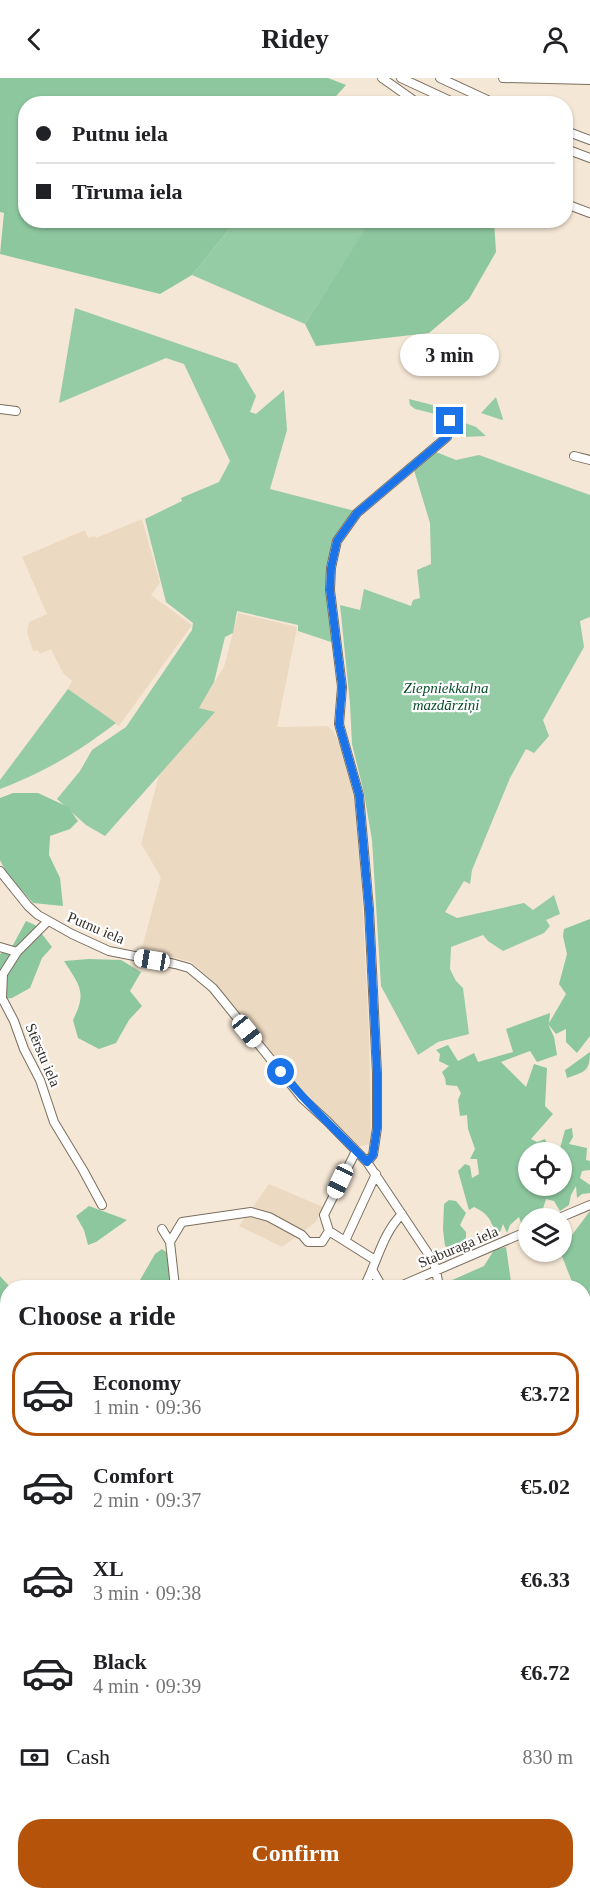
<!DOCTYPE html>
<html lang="en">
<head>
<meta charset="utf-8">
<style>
	:root { --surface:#fff; --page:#f6f6f6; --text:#202124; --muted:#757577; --line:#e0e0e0; --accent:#b45309 }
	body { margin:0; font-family:"Times New Roman",serif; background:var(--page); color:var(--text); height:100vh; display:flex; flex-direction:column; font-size:22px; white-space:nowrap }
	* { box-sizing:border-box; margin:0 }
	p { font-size:20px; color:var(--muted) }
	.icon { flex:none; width:33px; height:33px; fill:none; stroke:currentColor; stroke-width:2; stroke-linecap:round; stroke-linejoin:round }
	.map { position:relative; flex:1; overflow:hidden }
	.details { position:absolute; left:0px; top:1202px; width:591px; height:620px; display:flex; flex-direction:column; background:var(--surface); border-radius:24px 24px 0 0; box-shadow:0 2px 4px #0004 }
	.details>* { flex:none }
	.top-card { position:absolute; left:18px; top:18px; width:555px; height:132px; border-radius:24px; box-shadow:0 2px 4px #0004; display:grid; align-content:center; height:132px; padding:0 18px; background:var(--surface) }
	.buttons { position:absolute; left:518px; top:1064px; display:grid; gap:12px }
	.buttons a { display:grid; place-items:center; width:54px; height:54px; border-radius:50%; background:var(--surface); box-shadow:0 2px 4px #0004; font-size:30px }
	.end { position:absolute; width:27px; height:27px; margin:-14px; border:8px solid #1a73e8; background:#fff; box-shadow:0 0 0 3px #fff }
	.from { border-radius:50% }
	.bubble { position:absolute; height:42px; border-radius:21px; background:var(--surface); box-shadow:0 2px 4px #0004; font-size:20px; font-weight:600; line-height:42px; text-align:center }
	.car { position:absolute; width:18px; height:36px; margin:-18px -9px; border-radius:8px; box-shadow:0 0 4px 2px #0007; background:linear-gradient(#fff 24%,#345 0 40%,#fff 0 76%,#345 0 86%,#fff 0) }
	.top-card b { display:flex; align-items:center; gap:21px; height:57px; font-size:22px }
	.top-card b+b { border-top:2px solid var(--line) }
	.top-card i { width:15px; height:15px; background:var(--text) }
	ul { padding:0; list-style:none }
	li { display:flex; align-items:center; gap:18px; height:84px; margin:0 12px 9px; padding:0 6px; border:3px solid transparent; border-radius:24px }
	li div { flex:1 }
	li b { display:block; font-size:22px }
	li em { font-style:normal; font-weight:600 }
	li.current { border-color:var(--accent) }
	li>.icon { width:54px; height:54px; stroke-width:1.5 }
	h2 { padding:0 18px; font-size:27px; line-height:72px }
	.pay { display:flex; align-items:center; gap:15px; height:66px; padding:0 18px; font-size:22px }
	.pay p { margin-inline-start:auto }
	.action { display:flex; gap:12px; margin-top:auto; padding:12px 18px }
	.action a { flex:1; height:69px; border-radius:24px; background:var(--accent); color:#fff; font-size:24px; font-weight:600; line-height:69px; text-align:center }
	header { display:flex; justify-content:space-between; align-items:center; height:78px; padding:0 18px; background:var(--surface); font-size:27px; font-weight:600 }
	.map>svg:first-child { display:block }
	.built { fill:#ecd9c1 }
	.education { fill:#ecd8ca }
	.green { fill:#95cba5 }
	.forest { fill:#8dc79e }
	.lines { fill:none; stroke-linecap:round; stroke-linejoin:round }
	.minor-casing { stroke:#7a6e5f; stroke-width:10 }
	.major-casing { stroke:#b26dab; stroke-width:12 }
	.minor { stroke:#fff; stroke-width:8 }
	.major { stroke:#fabcf7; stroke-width:9 }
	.tram { stroke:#504a41; stroke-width:1.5 }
	.route { stroke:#1a73e8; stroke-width:8 }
	.labels { text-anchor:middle; stroke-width:4.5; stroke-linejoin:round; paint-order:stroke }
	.park-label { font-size:15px; font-style:italic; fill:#084e29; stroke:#fff }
	.street-label { font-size:15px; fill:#332e27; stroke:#fff }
</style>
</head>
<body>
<header><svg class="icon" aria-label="back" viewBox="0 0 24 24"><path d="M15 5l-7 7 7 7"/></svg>Ridey<svg class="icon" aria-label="person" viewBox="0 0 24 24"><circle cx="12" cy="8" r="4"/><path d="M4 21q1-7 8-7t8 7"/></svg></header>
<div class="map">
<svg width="590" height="1820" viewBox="0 0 590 1820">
	<rect width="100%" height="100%" fill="#f5e7d5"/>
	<!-- built -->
	<path class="built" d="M142,441L160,505L151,517L192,547L119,648L68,611L72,603L63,595L51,571L40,576L38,572L33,573L27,554L29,544L47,536L22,479L85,452L88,460L95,458L96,460Z
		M238,535L297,549L277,649L328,648L333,653L342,671L354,718L359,759L369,957L371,1055L370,1066L357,1069L310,1022L214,904L191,884L142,870L161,799L141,766L159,697L214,635L198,630L224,589Z
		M269,1106L323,1129L316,1144L282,1169L239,1148Z"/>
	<!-- education -->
	<path class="education" d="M355,1814H390L395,1820H346Z"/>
	<!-- green -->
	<path class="green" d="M236,143H371L305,246L192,197Z
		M75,230L237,286L256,318L250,334L256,336L284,312L287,352L270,411L355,433C348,441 339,450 335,459C321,493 329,530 334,565L298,553V547L237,533L233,555L225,559L214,604L199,630L215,634L105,758L86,747L57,721L80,693L92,672L126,649L192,552L193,545L166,524L145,441L182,423L181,420L219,404L230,383L184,286L166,280L59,325Z
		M496,319L503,341L502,342L481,335Z
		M409,321L460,334L465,337L456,341L415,331L410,327Z
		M465,345L476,349L486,358L464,359L451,356Z
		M436,374L456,382L479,377L590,417V539L580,543L584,569L543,642L549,658L534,675L526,671L510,700L472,792L470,806L464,803L445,834L457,840L524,825L533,832L554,817L560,836L546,842L550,848L544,855L503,873L488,863L483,857L451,869L450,891L456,903L463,910L469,956L438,964L418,977L381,908L372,762L364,715L352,666L350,625L340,527L360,532L364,511L411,528L413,522L420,520L417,492L431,486L430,445L414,392Z
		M68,611L116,645C78,674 45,694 0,711V702Z
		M584,1664H590V1684L584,1686L590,1700V1709L584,1712Z"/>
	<!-- forest -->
	<path class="forest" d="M0,0H328L346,7L330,25L26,26V142L236,143L192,197L160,216L0,176L4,135L0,134Z
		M371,142L494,143L496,174L469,221L429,255L316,268L305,246Z
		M13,715H38L68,729L78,743L70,751L50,758L49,777L60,800L63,828L33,825L7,796L0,782V720Z
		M590,841V958L577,975L566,964V951L556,956L548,946L554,959L557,977L537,984L530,973L501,984L526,1009L534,986L547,990L545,1028L553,1036L531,1061L537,1064L545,1061L551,1074H528V1107H561V1074H559L565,1052L572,1050L573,1059L569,1066L587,1070L586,1082L590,1083V1092L582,1093L580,1100L590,1107V1115L582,1116L577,1120L576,1108L571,1117L569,1127L560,1133L554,1123L546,1121L540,1140H528V1148L523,1151L519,1139L510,1147L507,1155L503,1146L500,1154C488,1145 494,1146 487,1138C484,1134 478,1131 474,1129L469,1132L458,1093L465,1086L470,1088L472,1100L479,1096L477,1081H470L475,1071L468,1051L467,1037L460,1038L458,1022L461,1015L457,1008L446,1007L445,1000L442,994L449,988L439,983L440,976L436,972L448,967L458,983L474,975L478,984L513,974L506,951L550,935L549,945L566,916L559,906L567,876L563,858L564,851Z
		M26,843L35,847L52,869L42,880L30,910L12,920L0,922V876L13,867Z
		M89,881L121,882L141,894L130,913L142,928L129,942L116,965L99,971L78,960L73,942C87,914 80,908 64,883Z
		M590,974C590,994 584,994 567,1000L565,992Z
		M449,1122L456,1123L466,1135L460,1147L466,1154V1168L454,1172L445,1168L443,1152L444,1126Z
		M89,1128L127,1142L96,1164L88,1167L84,1152L76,1138Z
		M590,1133V1285H585L584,1283V1209H574L560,1173Z
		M506,1169L511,1204L528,1209L547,1203L549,1209H452L450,1203L484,1188L494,1172Z
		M162,1171L170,1177L171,1209H136L155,1176Z
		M0,1198L10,1209H8L7,1308L0,1306V1247L6,1239L0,1229Z
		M587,1355L590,1359V1391L584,1398V1360Z"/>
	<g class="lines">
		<defs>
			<path id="minor" d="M382,0L419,26
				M401,0L457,26
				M440,0L496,26
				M503,0L590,2
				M566,53L590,62
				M566,71L590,80
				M566,126L590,135
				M0,331L16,333
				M574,378L590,382
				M0,793L28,828L38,837L72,856L109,873L175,886L189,890L213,910L302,1020L327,1043L367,1084L433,1183L436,1192L439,1209
				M48,843L17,874L3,896L2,920L14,943L24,971L40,1002L54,1044L83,1092L102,1127
				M0,869L17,874
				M356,1073L324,1137L329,1153L375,1182
				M367,1084L373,1077L377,1050V995L369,831L359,717L339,646L342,609L330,512L331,490L337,463L357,435L447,359L450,343
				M559,1140L590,1127
				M162,1151L170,1164L175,1209
				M345,1163L376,1096
				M170,1164L182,1144L251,1134L269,1139L302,1157L308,1164H322L329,1153
				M373,1193L382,1209
				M364,1209C377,1185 382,1156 402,1136
				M398,1209L528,1153
				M0,1359L8,1361
				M584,1443L590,1449
				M409,1814L414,1820
				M323,1820L332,1814"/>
			<path id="major" d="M0,1311L8,1313
				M0,1467L8,1470
				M584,1655H590"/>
		</defs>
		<!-- minor casing -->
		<use href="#minor" class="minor-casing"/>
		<!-- major casing -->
		<use href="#major" class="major-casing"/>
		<!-- minor -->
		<use href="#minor" class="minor"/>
		<!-- major -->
		<use href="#major" class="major"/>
		<!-- tram -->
		<path class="tram" d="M0,1461L8,1463
			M418,1814L423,1820"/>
	</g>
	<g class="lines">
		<!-- route -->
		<path class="route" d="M281,994C307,1026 338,1054 367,1084L373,1077L377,1050V995L369,831L359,717L339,646L342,609L330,512L331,490L337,463L357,435L447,359L450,343"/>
	</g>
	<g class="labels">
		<!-- park labels -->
		<g class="park-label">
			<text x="446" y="615">Ziepniekkalna<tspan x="446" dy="17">mazdārziņi</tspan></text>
		</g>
		<!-- street labels -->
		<g class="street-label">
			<text transform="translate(96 850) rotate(23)" y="5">Putnu iela</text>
			<text transform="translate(43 977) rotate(67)" y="5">Stērstu iela</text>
			<text transform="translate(458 1169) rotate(-23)" y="5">Staburaga iela</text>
		</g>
	</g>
</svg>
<div class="buttons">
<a><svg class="icon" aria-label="locate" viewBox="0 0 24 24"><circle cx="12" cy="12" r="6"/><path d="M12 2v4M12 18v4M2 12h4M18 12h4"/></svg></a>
<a><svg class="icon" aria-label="layers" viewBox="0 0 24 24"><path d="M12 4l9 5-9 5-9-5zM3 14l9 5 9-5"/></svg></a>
</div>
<i class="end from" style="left:281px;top:994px"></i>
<i class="end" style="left:450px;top:343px"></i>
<div class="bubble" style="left:400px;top:256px;width:99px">3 min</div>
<i class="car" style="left:152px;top:882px;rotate:280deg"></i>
<i class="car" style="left:247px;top:953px;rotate:141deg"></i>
<i class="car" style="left:340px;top:1103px;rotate:205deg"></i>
<div class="top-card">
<b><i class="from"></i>Putnu iela</b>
<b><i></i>Tīruma iela</b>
</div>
<section class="details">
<h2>Choose a ride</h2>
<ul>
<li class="current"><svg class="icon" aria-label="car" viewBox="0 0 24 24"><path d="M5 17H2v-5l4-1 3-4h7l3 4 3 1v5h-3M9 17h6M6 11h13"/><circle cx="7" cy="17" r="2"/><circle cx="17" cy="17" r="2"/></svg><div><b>Economy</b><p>1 min · 09:36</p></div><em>€3.72</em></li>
<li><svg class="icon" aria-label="car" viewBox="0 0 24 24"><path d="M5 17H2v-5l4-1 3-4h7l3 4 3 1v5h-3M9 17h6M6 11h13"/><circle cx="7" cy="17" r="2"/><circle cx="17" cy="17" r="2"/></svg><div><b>Comfort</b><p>2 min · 09:37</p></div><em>€5.02</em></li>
<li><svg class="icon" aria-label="car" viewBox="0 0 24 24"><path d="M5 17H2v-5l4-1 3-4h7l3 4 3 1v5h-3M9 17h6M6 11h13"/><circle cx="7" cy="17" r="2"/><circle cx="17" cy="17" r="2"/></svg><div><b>XL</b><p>3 min · 09:38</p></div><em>€6.33</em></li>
<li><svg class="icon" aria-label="car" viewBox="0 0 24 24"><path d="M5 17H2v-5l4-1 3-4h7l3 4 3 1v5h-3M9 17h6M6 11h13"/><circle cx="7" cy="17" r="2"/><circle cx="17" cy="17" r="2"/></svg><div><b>Black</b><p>4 min · 09:39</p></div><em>€6.72</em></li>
</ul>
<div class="pay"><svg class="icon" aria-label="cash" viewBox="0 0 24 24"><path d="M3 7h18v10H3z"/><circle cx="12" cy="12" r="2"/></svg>Cash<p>830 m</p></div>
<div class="action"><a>Confirm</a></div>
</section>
</div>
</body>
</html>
